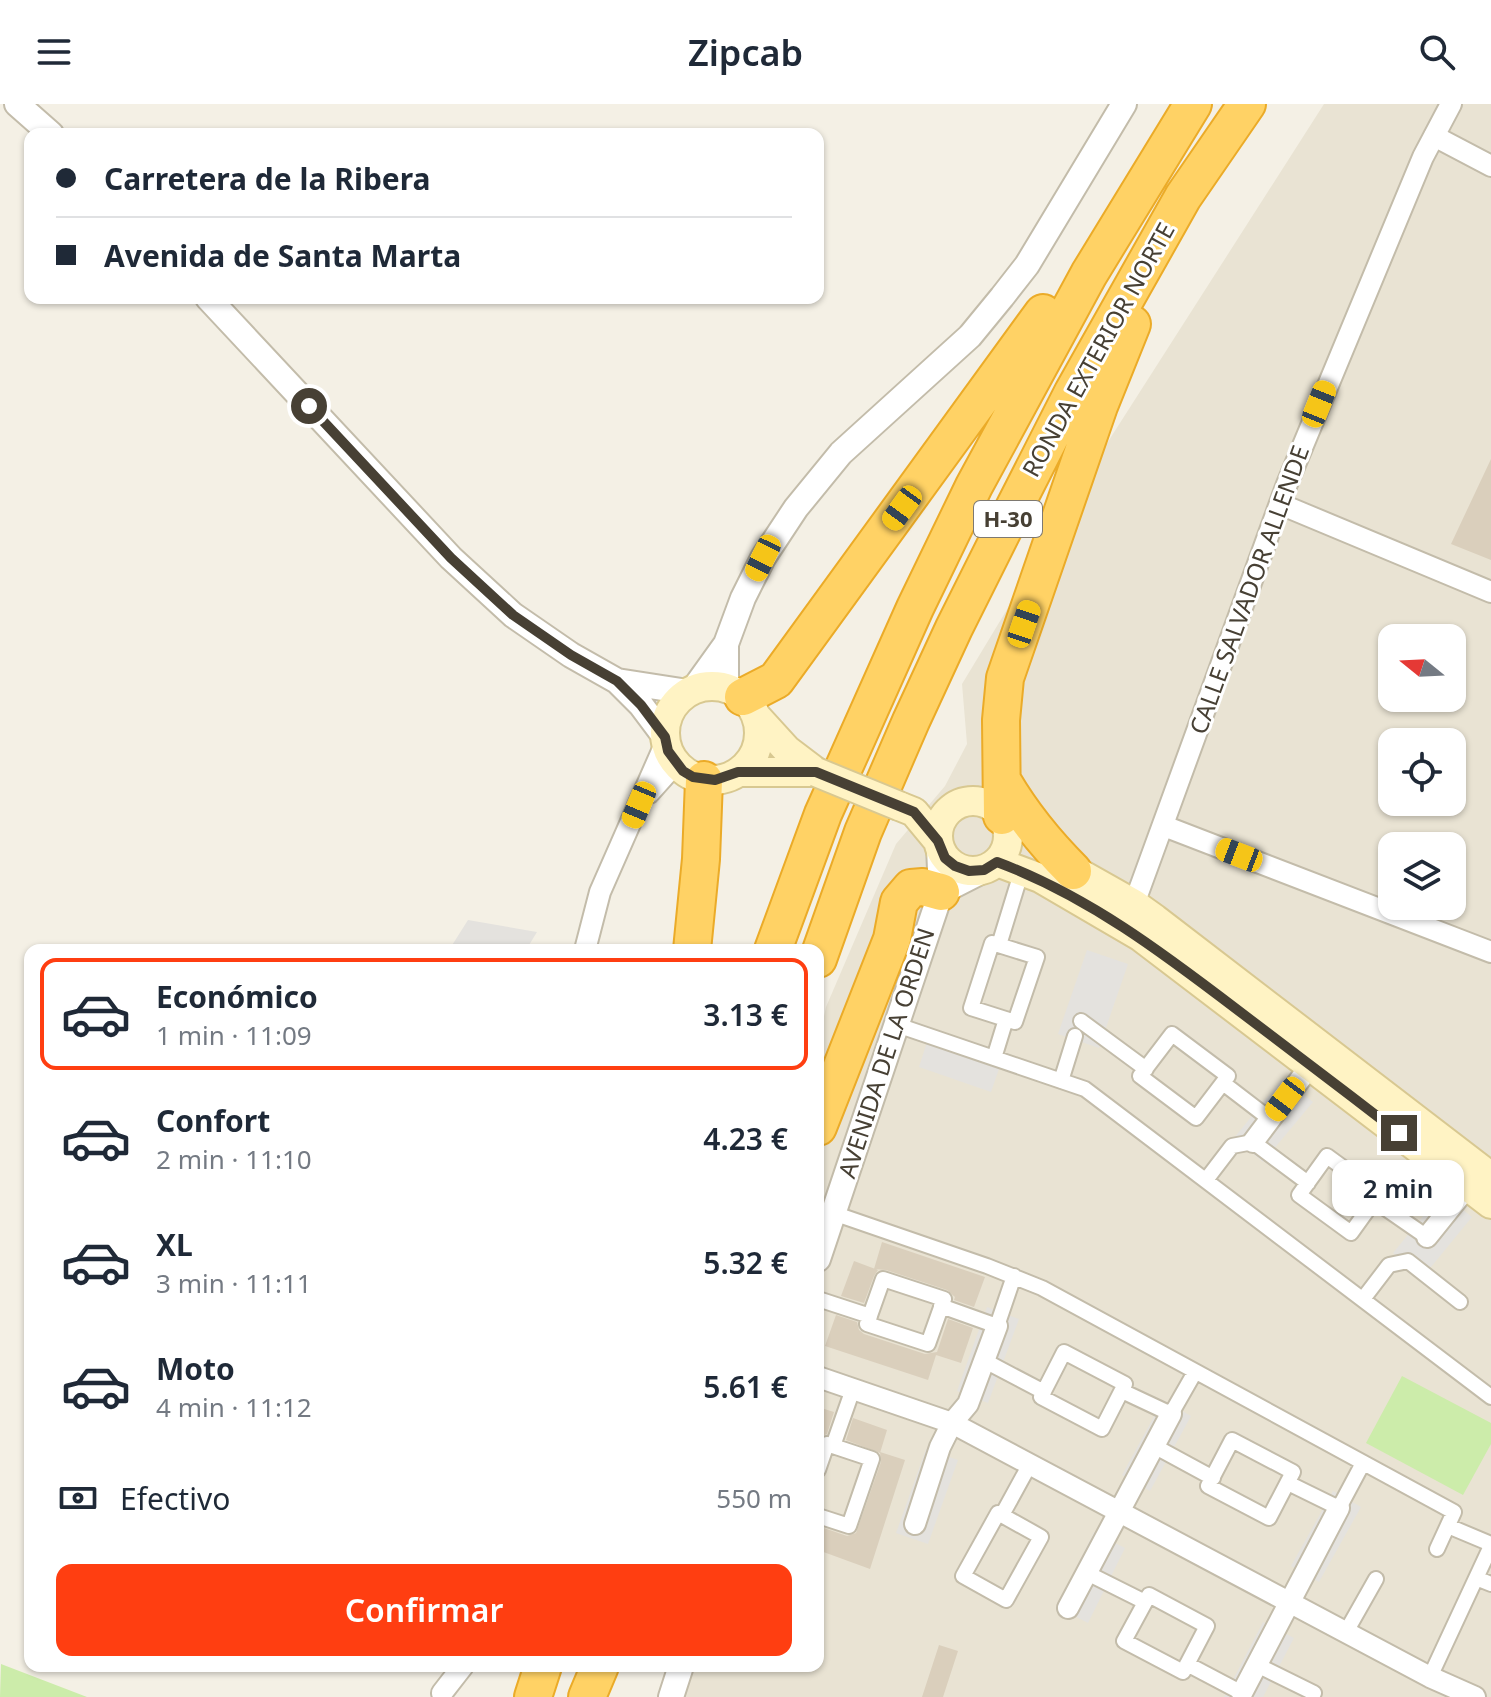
<!DOCTYPE html>
<html lang="es">
<head>
<meta charset="utf-8">
<style>
	:root { --surface:#fff; --page:#f2f2f3; --text:#1f2937; --muted:#747a83; --line:#e0e1e3; --accent:#ff3e11 }
	body { margin:0; font-family:"Noto Sans",sans-serif; background:var(--page); color:var(--text); height:100vh; display:flex; flex-direction:column; font-size:30px; white-space:nowrap }
	* { box-sizing:border-box; margin:0 }
	p { font-size:26px; color:var(--muted) }
	.icon { flex:none; width:44px; height:44px; fill:none; stroke:currentColor; stroke-width:2; stroke-linecap:round; stroke-linejoin:round }
	.map { position:relative; flex:1; overflow:hidden }
	.drawer { position:absolute; left:24px; top:840px; width:800px; height:728px; display:flex; flex-direction:column; background:var(--surface); border-radius:16px; box-shadow:0 2px 6px #0004 }
	.drawer>* { flex:none }
	.hud { position:absolute; left:24px; top:24px; width:800px; height:176px; border-radius:16px; box-shadow:0 2px 6px #0004; display:grid; align-content:center; height:176px; padding:0 32px; background:var(--surface) }
	.needle { width:52px; rotate:288deg }
	.tools { position:absolute; left:1378px; top:520px; display:grid; gap:16px }
	.tools a { display:grid; place-items:center; width:88px; height:88px; border-radius:16px; background:var(--surface); box-shadow:0 2px 6px #0004; font-size:40px }
	.end { position:absolute; width:36px; height:36px; margin:-18px; border:10px solid #474034; background:#fff; box-shadow:0 0 0 4px #fff }
	.from { border-radius:50% }
	.bubble { position:absolute; height:56px; border-radius:16px; background:var(--surface); box-shadow:0 2px 6px #0004; font-size:26px; font-weight:600; line-height:56px; text-align:center }
	.car { position:absolute; width:24px; height:48px; margin:-24px -12px; border-radius:10px; box-shadow:0 0 6px 2px #0007; background:linear-gradient(#f5c518 24%,#345 0 40%,#f5c518 0 76%,#345 0 86%,#f5c518 0) }
	.hud b { display:flex; align-items:center; gap:28px; height:76px; font-size:30px }
	.hud b+b { border-top:2px solid var(--line) }
	.hud i { width:20px; height:20px; background:var(--text) }
	ul { padding:14px 0 0; list-style:none }
	li { display:flex; align-items:center; gap:24px; height:112px; margin:0 16px 12px; padding:0 16px; border:4px solid transparent; border-radius:16px }
	li div { flex:1 }
	li b { display:block; font-size:30px }
	li em { font-style:normal; font-weight:600 }
	li.current { border-color:var(--accent) }
	li>.icon { width:72px; height:72px; stroke-width:1.5 }
	.pay { display:flex; align-items:center; gap:20px; height:88px; padding:0 32px; font-size:30px }
	.pay p { margin-inline-start:auto }
	.action { display:flex; gap:16px; margin-top:auto; padding:16px 32px }
	.action a { flex:1; height:92px; border-radius:16px; background:var(--accent); color:#fff; font-size:32px; font-weight:600; line-height:92px; text-align:center }
	header { display:flex; justify-content:space-between; align-items:center; height:104px; padding:0 32px; background:var(--surface); font-size:36px; font-weight:600 }
	.map>svg:first-child { display:block }
	.residential { fill:#e9e3d3; fill-rule:evenodd }
	.green { fill:#ccecaa }
	.parking { fill:#e4e2de }
	.building { fill:#dacfbc }
	.lines { fill:none; stroke-linecap:round; stroke-linejoin:round }
	.pedestrian-casing { stroke:#c3bcaa; stroke-width:18 }
	.minor-casing { stroke:#c3bcaa; stroke-width:24 }
	.tertiary-casing { stroke:#c3bcaa; stroke-width:28 }
	.secondary-casing { stroke:#d8c891; stroke-width:32 }
	.motorway-casing { stroke:#ebab28; stroke-width:40 }
	.pedestrian { stroke:#fff; stroke-width:14 }
	.minor { stroke:#fff; stroke-width:20 }
	.tertiary { stroke:#fff; stroke-width:24 }
	.secondary { stroke:#fff3c4; stroke-width:28 }
	.motorway { stroke:#ffd265; stroke-width:36 }
	.secondary-bridge-casing { stroke:#d8c891; stroke-width:32; stroke-linecap:butt }
	.secondary-bridge { stroke:#fff3c4; stroke-width:28 }
	.route { stroke:#474034; stroke-width:10 }
	.labels { text-anchor:middle; stroke-width:6; stroke-linejoin:round; paint-order:stroke }
	.shield { fill:#fff; stroke:#7e7971; stroke-width:2 }
	.shield-label { font-size:22px; font-weight:bold; fill:#474034 }
	.street-label { font-size:24px; fill:#474034; stroke:#fff }
</style>
</head>
<body>
<header><svg class="icon" aria-label="menu" viewBox="0 0 24 24"><path d="M4 6h16M4 12h16M4 18h16"/></svg>Zipcab<svg class="icon" aria-label="search" viewBox="0 0 24 24"><circle cx="10" cy="10" r="6"/><path d="M15 15l6 6"/></svg></header>
<div class="map">
<svg width="1491" height="1593" viewBox="0 0 1491 1593">
	<rect width="100%" height="100%" fill="#f4f0e5"/>
	<!-- residential -->
	<path class="residential" d="M1324,0H1491V1593H683L689,1562H818V941L826,903L896,740L945,682L967,640L962,580L1111,333ZM1392,534H1452V594H1392ZM1392,638H1452V698H1392ZM1392,742H1452V802H1392Z"/>
	<!-- green -->
	<path class="green" d="M1402,1272L1491,1319V1340L1463,1391L1366,1339Z
		M1,1560L87,1593H0Z"/>
	<!-- parking -->
	<path class="parking" d="M468,816L531,827L537,828L526,846H449Z
		M1087,846L1128,860L1099,944L1058,930Z
		M927,938L1000,962L991,988L919,963Z
		M1283,974L1313,998L1263,1058L1234,1034Z
		M1442,1089L1472,1113L1422,1174L1393,1149Z
		M987,1203L1019,1215L988,1299L957,1287Z
		M1163,1296L1191,1312L1150,1387L1122,1371Z
		M926,1345L958,1356L928,1440L896,1429Z
		M1333,1387L1361,1403L1319,1478L1291,1462Z
		M1094,1428L1125,1444L1088,1519L1057,1503Z
		M1263,1518L1294,1534L1263,1593H1224Z"/>
	<!-- building -->
	<path class="building" d="M1491,355V456L1451,440Z
		M882,1138L985,1173L974,1203L954,1196L955,1193L947,1186L886,1166L874,1165Z
		M854,1157L878,1166L874,1172L864,1199L841,1192Z
		M836,1211L857,1218L859,1226L864,1230L925,1250L937,1248L928,1276L825,1242Z
		M948,1215L973,1224L961,1259L936,1251Z
		M818,1303L834,1308L827,1330L820,1333L818,1332Z
		M853,1314L887,1326L880,1349L846,1336Z
		M880,1348L905,1356L870,1465L818,1446V1422L847,1432L856,1429L881,1358Z
		M939,1541L958,1547L943,1593H922Z"/>
	<g class="lines">
		<defs>
			<path id="pedestrian" d="M992,839L1037,853L1015,918L971,904Z
				M999,841L1022,766
				M1081,917L1146,965
				M897,921L1085,985L1491,1293
				M1172,930L1228,972L1196,1014L1140,972Z
				M994,954L1006,915
				M1061,977L1075,932
				M1223,979L1270,1015
				M1327,1052L1379,1090L1351,1129L1299,1091Z
				M1206,1076L1232,1042L1253,1038L1308,1079
				M1375,1097L1427,1133
				M833,1109L987,1162L1042,1184L1454,1408L1437,1445
				M883,1175L944,1195L928,1240L867,1220Z
				M818,1195L870,1212
				M1363,1195L1389,1161L1408,1157L1460,1198
				M941,1202L997,1222L1014,1172
				M1064,1248L1125,1280L1102,1325L1041,1293Z
				M985,1257L1044,1288
				M1122,1287L1171,1310L1195,1268
				M1232,1336L1293,1368L1269,1414L1208,1382Z
				M833,1342L853,1285
				M1154,1342L1213,1374
				M818,1366L827,1340L872,1355L849,1422L818,1412
				M1288,1379L1339,1404L1363,1359
				M998,1409L1041,1433L1006,1496L963,1472Z
				M1002,1411L1030,1360
				M1448,1422L1491,1440
				M1087,1469L1145,1498
				M1476,1474L1491,1480
				M1149,1491L1207,1522L1183,1568L1124,1537Z
				M1346,1528L1376,1475
				M1187,1560L1242,1589
				M1257,1561L1314,1589
				M1430,1573L1491,1442"/>
			<path id="minor" d="M1434,32L1491,62
				M1280,400L1491,488
				M649,689L675,660
				M1164,722L1491,848
				M1134,800L1287,380L1423,53L1451,0
				M585,846L600,788L666,638
				M1253,1038L1311,961
				M1427,1133L1468,1082
				M818,1273L952,1319L1430,1573L1475,1593
				M915,1420L940,1343L952,1319L968,1300L997,1222
				M1068,1504L1171,1310
				M442,1589L463,1562
				M1242,1589L1339,1404"/>
			<path id="tertiary" d="M17,0L51,30
				M208,194L451,454L513,511L571,551L617,577L641,601L665,633
				M726,540V583
				M617,577L688,588
				M693,586L726,540L743,494L763,454L796,404L841,349L970,232L1002,193L1027,161L1124,0
				M941,788L984,766
				M818,1155L941,788L939,743
				M671,1593L681,1562"/>
			<path id="secondary" d="M665 629a47 47 0 1 1 94 0a47 47 0 1 1-94 0Z
				M756,612L787,646L816,668
				M738,668H816
				M938 732a35 35 0 1 1 70 0a35 35 0 1 1-70 0Z
				M899,702L914,708L938,737
				M1056,756L1134,800L1155,815L1491,1073
				M997,758L1040,774L1141,833L1491,1100"/>
			<path id="motorway" d="M743,593L776,576L1043,209
				M1003,678C1023,712 1045,739 1073,767
				M1002,712L1001,616L1005,574L1099,302L1132,220
				M692,846L701,755L704,676
				M773,846L823,710L915,504L974,382L1089,170L1193,0
				M818,855L863,728L911,617L954,524L1015,402L1073,288L1183,93L1247,0
				M818,1023L892,835L899,798L911,784L923,783L941,788
				M533,1593L543,1562
				M587,1593L600,1562"/>
		</defs>
		<!-- pedestrian casing -->
		<use href="#pedestrian" class="pedestrian-casing"/>
		<!-- minor casing -->
		<use href="#minor" class="minor-casing"/>
		<!-- tertiary casing -->
		<use href="#tertiary" class="tertiary-casing"/>
		<!-- secondary casing -->
		<use href="#secondary" class="secondary-casing"/>
		<!-- motorway casing -->
		<use href="#motorway" class="motorway-casing"/>
		<!-- pedestrian -->
		<use href="#pedestrian" class="pedestrian"/>
		<!-- minor -->
		<use href="#minor" class="minor"/>
		<!-- tertiary -->
		<use href="#tertiary" class="tertiary"/>
		<!-- secondary -->
		<use href="#secondary" class="secondary"/>
		<!-- motorway -->
		<use href="#motorway" class="motorway"/>
		<defs>
			<path id="secondary-bridge" d="M816,668L899,702"/>
		</defs>
		<!-- secondary-bridge casing -->
		<use href="#secondary-bridge" class="secondary-bridge-casing"/>
		<!-- secondary-bridge -->
		<use href="#secondary-bridge" class="secondary-bridge"/>
	</g>
	<g class="lines">
		<!-- route -->
		<path class="route" d="M309,302L451,454L513,511L571,551L617,577L641,601L665,633L668,647L683,667L693,673L715,676L738,668H816L914,708L938,737L945,754L955,762L969,767L984,766L997,758C1088,792 1163,849 1239,907C1293,948 1346,988 1399,1029"/>
	</g>
	<g class="labels">
		<!-- shield labels -->
		<rect class="shield" x="974" y="397" width="68" height="36" rx="6"/>
		<g class="shield-label">
			<text x="1008" y="423">H-30</text>
		</g>
		<!-- street labels -->
		<g class="street-label">
			<text transform="translate(1099 246) rotate(-61)" y="8">RONDA EXTERIOR NORTE</text>
			<text transform="translate(1250 486) rotate(-70)" y="8">CALLE SALVADOR ALLENDE</text>
			<text transform="translate(887 949) rotate(-72)" y="8">AVENIDA DE LA ORDEN</text>
		</g>
	</g>
</svg>
<div class="tools">
<a><svg class="needle" viewBox="-14 -14 28 28"><path d="M0-13l5 13h-10z" fill="#e53935"/><path d="M0 13l5-13h-10z" fill="#747a83"/></svg></a>
<a><svg class="icon" aria-label="locate" viewBox="0 0 24 24"><circle cx="12" cy="12" r="6"/><path d="M12 2v4M12 18v4M2 12h4M18 12h4"/></svg></a>
<a><svg class="icon" aria-label="layers" viewBox="0 0 24 24"><path d="M12 4l9 5-9 5-9-5zM3 14l9 5 9-5"/></svg></a>
</div>
<i class="end from" style="left:309px;top:302px"></i>
<i class="end" style="left:1399px;top:1029px"></i>
<div class="bubble" style="left:1332px;top:1056px;width:132px">2 min</div>
<i class="car" style="left:1319px;top:300px;rotate:22deg"></i>
<i class="car" style="left:902px;top:404px;rotate:216deg"></i>
<i class="car" style="left:763px;top:454px;rotate:206deg"></i>
<i class="car" style="left:1024px;top:520px;rotate:19deg"></i>
<i class="car" style="left:639px;top:701px;rotate:203deg"></i>
<i class="car" style="left:1239px;top:751px;rotate:291deg"></i>
<i class="car" style="left:1285px;top:995px;rotate:217deg"></i>
<div class="hud">
<b><i class="from"></i>Carretera de la Ribera</b>
<b><i></i>Avenida de Santa Marta</b>
</div>
<section class="drawer">
<ul>
<li class="current"><svg class="icon" aria-label="car" viewBox="0 0 24 24"><path d="M5 17H2v-5l4-1 3-4h7l3 4 3 1v5h-3M9 17h6M6 11h13"/><circle cx="7" cy="17" r="2"/><circle cx="17" cy="17" r="2"/></svg><div><b>Económico</b><p>1 min · 11:09</p></div><em>3.13 €</em></li>
<li><svg class="icon" aria-label="car" viewBox="0 0 24 24"><path d="M5 17H2v-5l4-1 3-4h7l3 4 3 1v5h-3M9 17h6M6 11h13"/><circle cx="7" cy="17" r="2"/><circle cx="17" cy="17" r="2"/></svg><div><b>Confort</b><p>2 min · 11:10</p></div><em>4.23 €</em></li>
<li><svg class="icon" aria-label="car" viewBox="0 0 24 24"><path d="M5 17H2v-5l4-1 3-4h7l3 4 3 1v5h-3M9 17h6M6 11h13"/><circle cx="7" cy="17" r="2"/><circle cx="17" cy="17" r="2"/></svg><div><b>XL</b><p>3 min · 11:11</p></div><em>5.32 €</em></li>
<li><svg class="icon" aria-label="car" viewBox="0 0 24 24"><path d="M5 17H2v-5l4-1 3-4h7l3 4 3 1v5h-3M9 17h6M6 11h13"/><circle cx="7" cy="17" r="2"/><circle cx="17" cy="17" r="2"/></svg><div><b>Moto</b><p>4 min · 11:12</p></div><em>5.61 €</em></li>
</ul>
<div class="pay"><svg class="icon" aria-label="cash" viewBox="0 0 24 24"><path d="M3 7h18v10H3z"/><circle cx="12" cy="12" r="2"/></svg>Efectivo<p>550 m</p></div>
<div class="action"><a>Confirmar</a></div>
</section>
</div>
</body>
</html>
